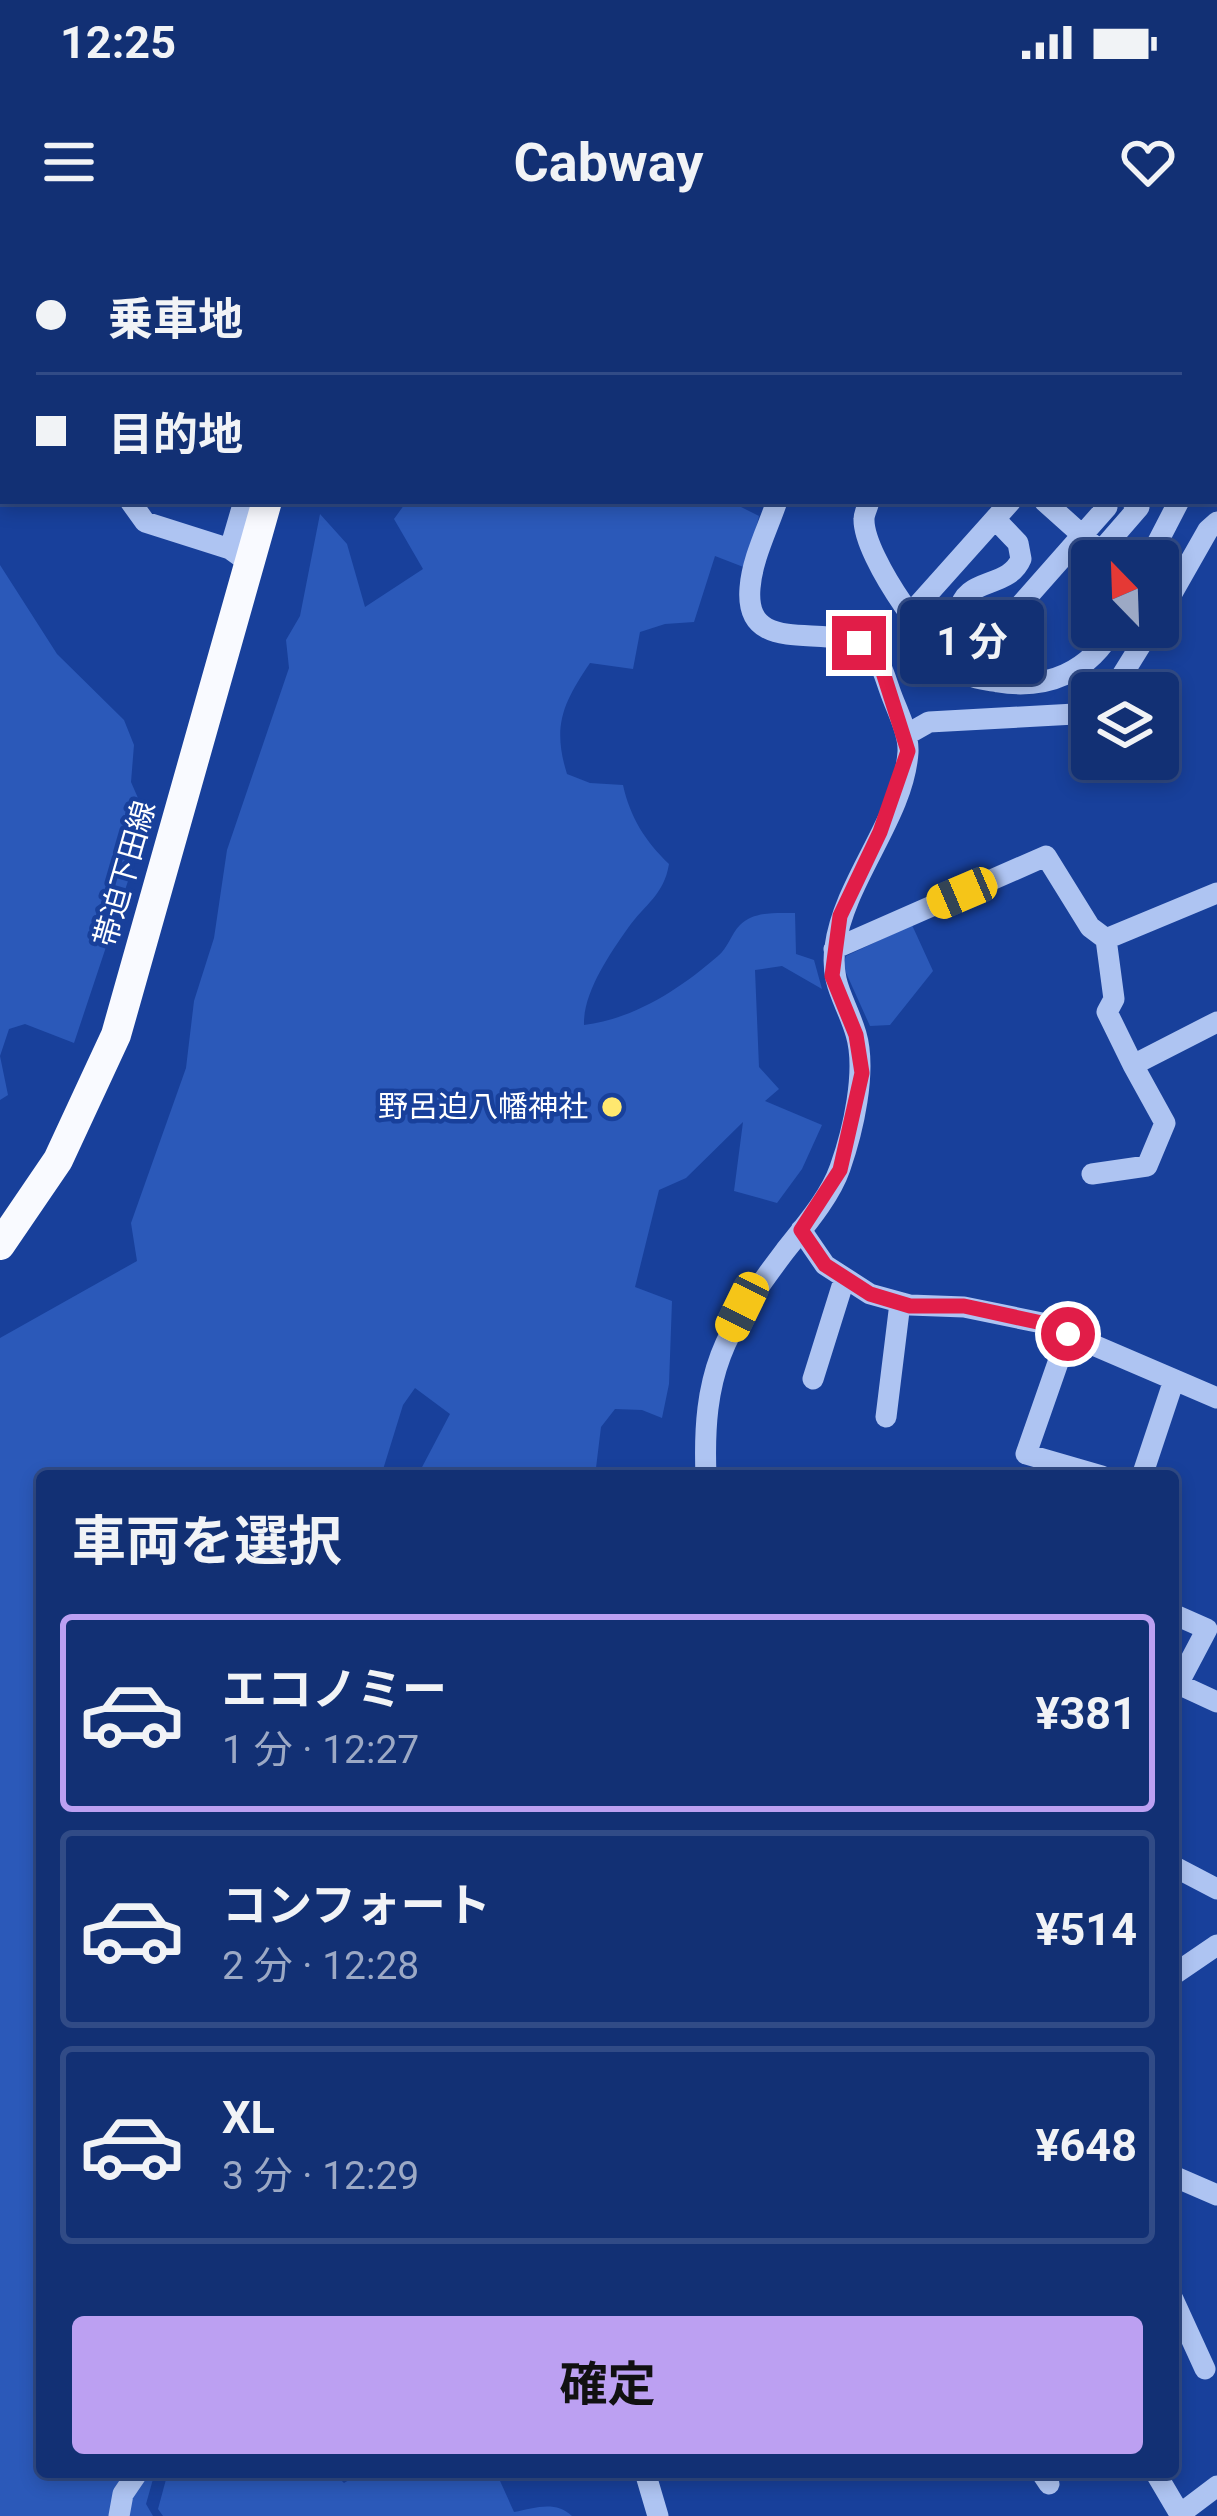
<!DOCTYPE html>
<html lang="ja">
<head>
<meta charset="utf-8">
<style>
	:root { --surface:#123074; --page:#1b3879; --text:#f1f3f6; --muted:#9ca9c5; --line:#314b86; --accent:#bca0f2 }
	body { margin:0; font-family:Roboto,"Noto Sans JP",sans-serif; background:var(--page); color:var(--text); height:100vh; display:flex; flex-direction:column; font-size:45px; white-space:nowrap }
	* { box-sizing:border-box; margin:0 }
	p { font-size:39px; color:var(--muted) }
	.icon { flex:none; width:66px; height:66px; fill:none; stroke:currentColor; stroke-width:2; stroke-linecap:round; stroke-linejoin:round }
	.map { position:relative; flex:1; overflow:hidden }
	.panel { position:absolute; left:36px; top:1230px; width:1143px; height:1008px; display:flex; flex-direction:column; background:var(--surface); border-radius:12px; box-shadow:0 6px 18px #0003,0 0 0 3px var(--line) }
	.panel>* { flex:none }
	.guide { position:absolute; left:0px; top:0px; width:1218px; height:264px; box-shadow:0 6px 18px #0003,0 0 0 3px var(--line); display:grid; align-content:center; height:264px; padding:0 36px; background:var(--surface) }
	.needle { width:78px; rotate:337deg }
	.tools { position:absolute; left:1071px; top:300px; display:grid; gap:24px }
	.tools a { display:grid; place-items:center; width:108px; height:108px; border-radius:12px; background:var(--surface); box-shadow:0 6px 18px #0003,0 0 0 3px var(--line); font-size:60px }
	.end { position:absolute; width:54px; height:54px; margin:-27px; border:15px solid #e11d48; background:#fff; box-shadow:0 0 0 6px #fff }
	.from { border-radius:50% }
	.bubble { position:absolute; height:84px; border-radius:12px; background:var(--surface); box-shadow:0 6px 18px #0003,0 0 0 3px var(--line); font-size:39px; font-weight:700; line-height:84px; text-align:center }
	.car { position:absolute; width:36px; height:72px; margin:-36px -18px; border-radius:15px; box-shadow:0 0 9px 3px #0007; background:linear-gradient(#f5c518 24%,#345 0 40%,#f5c518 0 76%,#345 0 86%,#f5c518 0) }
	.guide b { display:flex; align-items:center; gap:42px; height:114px; font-size:45px }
	.guide b+b { border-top:3px solid var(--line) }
	.guide i { width:30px; height:30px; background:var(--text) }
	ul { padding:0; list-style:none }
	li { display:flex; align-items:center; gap:36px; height:198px; margin:0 24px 18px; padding:0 12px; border:6px solid var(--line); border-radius:12px }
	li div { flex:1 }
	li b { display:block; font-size:45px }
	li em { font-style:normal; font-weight:700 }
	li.selected { border-color:var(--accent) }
	li>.icon { width:108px; height:108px; stroke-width:1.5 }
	h2 { padding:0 36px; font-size:54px; line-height:144px }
	.primary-button { display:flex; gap:24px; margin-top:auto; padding:24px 36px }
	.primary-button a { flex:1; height:138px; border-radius:12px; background:var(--accent); color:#111; font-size:48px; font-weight:700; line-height:138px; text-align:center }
	.status { display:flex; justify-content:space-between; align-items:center; height:84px; padding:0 60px; background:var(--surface); direction:ltr }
	.status svg { height:33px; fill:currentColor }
	header { display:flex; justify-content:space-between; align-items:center; height:156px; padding:0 36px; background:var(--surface); font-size:54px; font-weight:700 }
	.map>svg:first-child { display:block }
	.green { fill:#2b59b9 }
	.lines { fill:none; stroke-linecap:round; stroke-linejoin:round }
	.minor { stroke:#aec4f2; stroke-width:21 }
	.major { stroke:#f9faff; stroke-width:30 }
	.route { stroke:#e11d48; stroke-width:15 }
	.poi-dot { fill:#ffe86f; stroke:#18409b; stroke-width:4.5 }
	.labels { text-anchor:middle; stroke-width:9; stroke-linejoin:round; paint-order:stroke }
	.street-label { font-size:30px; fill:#fff; stroke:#18409b }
	.poi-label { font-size:30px; fill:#fff; stroke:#18409b; text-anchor:end }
</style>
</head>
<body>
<div class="status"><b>12:25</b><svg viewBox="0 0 49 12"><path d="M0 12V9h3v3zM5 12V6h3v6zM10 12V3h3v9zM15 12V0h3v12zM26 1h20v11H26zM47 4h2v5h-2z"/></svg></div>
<header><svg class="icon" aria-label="menu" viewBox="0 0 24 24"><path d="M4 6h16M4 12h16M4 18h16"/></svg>Cabway<svg class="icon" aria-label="heart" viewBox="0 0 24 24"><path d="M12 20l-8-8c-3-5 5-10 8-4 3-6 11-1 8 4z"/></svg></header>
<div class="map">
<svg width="1217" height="2276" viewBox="0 0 1217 2276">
	<rect width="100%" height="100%" fill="#18409b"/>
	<!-- green -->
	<path class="green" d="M407,261H736L739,266L759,276L746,328L715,316L694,382L665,384L640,392L633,429L590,423C563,463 552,486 567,534L590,543L623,545C630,577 645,601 669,624C664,655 645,664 628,688C609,715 583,753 584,785C634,779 680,749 718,716C728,708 731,694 740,685C754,671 777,673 795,673L796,714L814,720L822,749L782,726L755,730L759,827L779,849L765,861L822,885L802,929L777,963L734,951L743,882L686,938L659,950L635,1047L672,1061L669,1144L662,1178L642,1170L615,1169L601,1187L595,1236H432L420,1231L450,1174L415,1148L403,1165L381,1236H42V2232H155L146,2264L153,2276H0V1098L137,1021L131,983L186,828L194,761L214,698L227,610L289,428L286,400L300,376L320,274L347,304L365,367L423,329L394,279Z
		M0,325L57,414L124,480L134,505L131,542L148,581L74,803L25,784L9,789L0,816L8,855L0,860Z
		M912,685L933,731L890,785L870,786L843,726L846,716Z
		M168,2232H333L344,2243L362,2232H496L514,2272C535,2268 555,2260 572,2276H163L158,2269Z"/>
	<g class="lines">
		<!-- minor -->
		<path class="minor" d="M283,0L284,3
			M933,0L934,3
			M1215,0L1217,1
			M105,3V0
			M212,3L213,0
			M770,3L771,0
			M1005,3L1017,0
			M1147,3L1152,0
			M1215,64L1217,66
			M1215,103L1217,101
			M1215,191L1217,187
			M130,261L145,282L230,309L248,322
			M869,261C868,267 864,273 864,279C863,317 936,420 971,436C978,440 990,440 998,442C1047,450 1090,432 1114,387
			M1044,261L1111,321
			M230,309L244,261
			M1100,312L1139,267L1132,261
			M1148,321L1179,261
			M910,374L1011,261
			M1158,378L1208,290L1217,282
			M987,402L959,373C963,336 1008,350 1021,319L1018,303L995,279
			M963,430L1107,267L1101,261
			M1111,453L1152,387
			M906,495L929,482L1075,474L1092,468
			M1106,699L1114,759L1107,772L1133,825
			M834,709L1046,616L1090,687L1106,699L1217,653
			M1092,934L1147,926L1165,883L1133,825L1217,782
			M801,990L825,1025L870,1054L910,1065L964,1067L1042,1083L1217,1158
			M1068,1094L1026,1214L1102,1236
			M813,1139L844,1040
			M886,1177L900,1063
			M706,1236C702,1132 723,1093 785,1011C804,987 830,957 840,928C853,891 867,831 856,794C846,760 830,745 835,707C844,640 904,577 908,512C909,492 896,469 890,451C885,437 881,421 870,411C834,378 744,422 750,348C752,319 768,288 777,261
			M1142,1236L1174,1140
			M1173,1374L1207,1389L1178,1444L1217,1462
			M1173,1626L1217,1649
			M1173,1735L1217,1705
			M1173,1936L1217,1955
			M1173,2059L1205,2129
			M645,2232L658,2276
			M1041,2232L1049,2244
			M1155,2232L1181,2276
			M1180,2274L1217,2246
			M119,2276L123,2254L138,2232"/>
		<!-- major -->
		<path class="major" d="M350,3L351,0
			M0,1005L58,920L116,795L267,261"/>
	</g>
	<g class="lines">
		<!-- route -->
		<path class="route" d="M859,403L873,413L881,426L908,511L880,592L840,676L832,736L856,795L862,833L840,930L801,990L825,1025L870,1054L910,1066H964L1042,1083L1068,1094"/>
	</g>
	<!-- markers -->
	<circle class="poi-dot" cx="612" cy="867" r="12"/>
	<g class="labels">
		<!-- street labels -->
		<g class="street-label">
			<text transform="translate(125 634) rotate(-74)" y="10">帯迫下田線</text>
		</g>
		<!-- poi labels -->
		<g class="poi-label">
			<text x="588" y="877">野呂迫八幡神社</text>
		</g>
	</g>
</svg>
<div class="tools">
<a><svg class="needle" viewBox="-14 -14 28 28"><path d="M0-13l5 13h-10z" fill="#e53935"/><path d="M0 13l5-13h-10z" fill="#9ca9c5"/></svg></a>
<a><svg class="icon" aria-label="layers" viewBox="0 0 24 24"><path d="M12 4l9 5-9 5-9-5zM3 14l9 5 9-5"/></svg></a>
</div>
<i class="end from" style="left:1068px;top:1094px"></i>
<i class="end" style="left:859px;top:403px"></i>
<div class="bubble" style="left:900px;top:360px;width:144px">1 分</div>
<i class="car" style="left:962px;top:653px;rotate:247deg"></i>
<i class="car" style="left:742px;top:1067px;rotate:206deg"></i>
<div class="guide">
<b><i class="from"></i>乗車地</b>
<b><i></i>目的地</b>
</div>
<section class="panel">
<h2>車両を選択</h2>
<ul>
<li class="selected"><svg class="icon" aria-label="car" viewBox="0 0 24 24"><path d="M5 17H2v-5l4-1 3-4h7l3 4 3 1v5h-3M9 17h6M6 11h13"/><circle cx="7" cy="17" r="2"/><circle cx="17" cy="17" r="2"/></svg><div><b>エコノミー</b><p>1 分 · 12:27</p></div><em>¥381</em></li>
<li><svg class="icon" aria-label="car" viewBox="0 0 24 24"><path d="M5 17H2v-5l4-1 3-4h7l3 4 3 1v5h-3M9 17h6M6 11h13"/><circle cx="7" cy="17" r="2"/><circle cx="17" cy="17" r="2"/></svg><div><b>コンフォート</b><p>2 分 · 12:28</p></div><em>¥514</em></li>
<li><svg class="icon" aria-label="car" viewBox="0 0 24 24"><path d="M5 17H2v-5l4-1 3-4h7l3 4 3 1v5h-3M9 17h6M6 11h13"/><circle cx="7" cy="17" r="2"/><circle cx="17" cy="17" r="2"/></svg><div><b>XL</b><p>3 分 · 12:29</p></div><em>¥648</em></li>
</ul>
<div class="primary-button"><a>確定</a></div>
</section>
</div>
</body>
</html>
